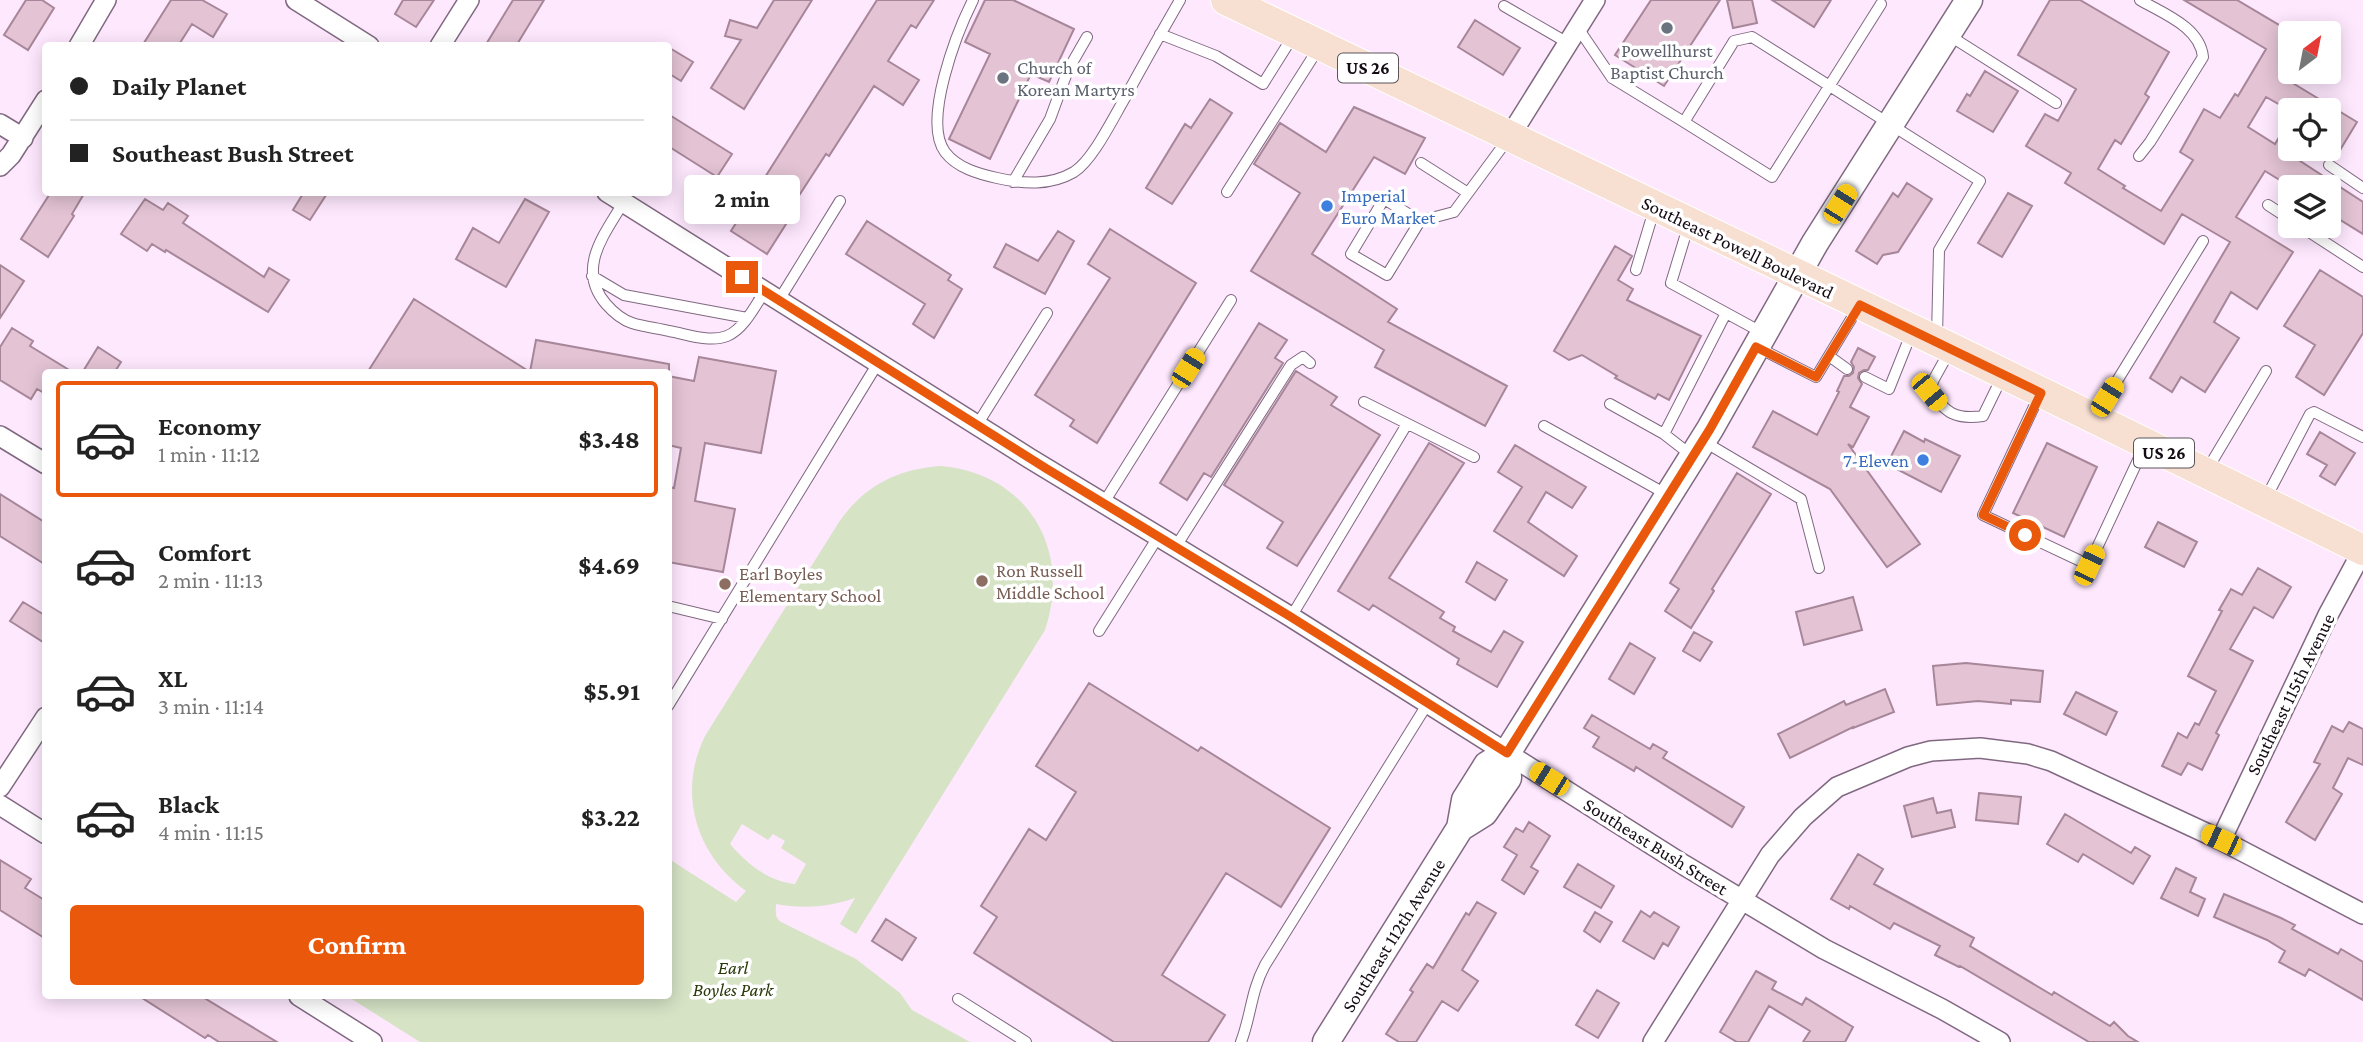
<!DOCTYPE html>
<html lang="en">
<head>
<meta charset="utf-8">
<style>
	:root { --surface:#fff; --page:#f6f6f6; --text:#222; --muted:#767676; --line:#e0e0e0; --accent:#ea580c }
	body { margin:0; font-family:"Crimson Pro",serif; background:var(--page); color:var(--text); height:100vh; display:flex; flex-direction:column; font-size:26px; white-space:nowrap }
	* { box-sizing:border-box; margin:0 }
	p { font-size:23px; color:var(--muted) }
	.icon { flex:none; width:38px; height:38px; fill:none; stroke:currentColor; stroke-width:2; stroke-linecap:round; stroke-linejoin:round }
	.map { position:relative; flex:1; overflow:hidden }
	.side { position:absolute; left:42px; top:369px; width:630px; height:630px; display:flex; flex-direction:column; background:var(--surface); border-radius:7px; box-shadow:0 4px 18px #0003 }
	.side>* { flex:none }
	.top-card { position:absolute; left:42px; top:42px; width:630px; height:154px; border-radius:7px; box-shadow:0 4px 18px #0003; display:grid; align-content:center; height:154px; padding:0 28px; background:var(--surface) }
	.needle { width:46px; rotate:32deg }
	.fabs { position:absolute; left:2278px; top:21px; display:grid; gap:14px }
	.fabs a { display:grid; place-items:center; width:63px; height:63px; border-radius:7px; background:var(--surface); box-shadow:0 4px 18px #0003; font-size:35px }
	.end { position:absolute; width:32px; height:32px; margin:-16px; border:9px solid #ea580c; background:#fff; box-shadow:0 0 0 4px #fff }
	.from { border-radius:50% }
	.bubble { position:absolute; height:49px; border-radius:7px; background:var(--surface); box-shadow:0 4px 18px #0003; font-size:23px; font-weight:700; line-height:49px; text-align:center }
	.car { position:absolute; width:21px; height:42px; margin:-21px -10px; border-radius:9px; box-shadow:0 0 5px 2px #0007; background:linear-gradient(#f5c518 24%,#345 0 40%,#f5c518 0 76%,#345 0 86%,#f5c518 0) }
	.top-card b { display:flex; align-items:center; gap:24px; height:66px; font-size:26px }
	.top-card b+b { border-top:2px solid var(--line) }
	.top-card i { width:18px; height:18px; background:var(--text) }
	ul { padding:12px 0 0; list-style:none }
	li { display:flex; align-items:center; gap:21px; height:116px; margin:0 14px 10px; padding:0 14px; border:4px solid transparent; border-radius:7px }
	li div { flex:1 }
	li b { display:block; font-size:26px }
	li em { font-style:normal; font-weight:700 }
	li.active { border-color:var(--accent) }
	li>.icon { width:63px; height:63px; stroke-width:1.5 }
	.button { display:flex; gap:14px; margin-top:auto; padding:14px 28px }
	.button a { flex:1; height:80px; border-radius:7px; background:var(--accent); color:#fff; font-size:28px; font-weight:700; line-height:80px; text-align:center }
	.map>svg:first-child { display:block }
	.green { fill:#d6e3c5; fill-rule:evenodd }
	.building { fill:#e3c3d4; stroke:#a68698; stroke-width:2 }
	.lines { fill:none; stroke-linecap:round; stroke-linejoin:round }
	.lane-casing { stroke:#806980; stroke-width:12 }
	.street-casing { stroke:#806980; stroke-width:22 }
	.secondary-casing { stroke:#806980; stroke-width:29 }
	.primary-casing { stroke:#fff; stroke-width:32 }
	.lane { stroke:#fff; stroke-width:10 }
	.street { stroke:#fff; stroke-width:19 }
	.secondary { stroke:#fff; stroke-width:26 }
	.primary { stroke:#f7dfd2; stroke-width:30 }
	.route { stroke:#ea580c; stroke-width:9 }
	.worship-dot { fill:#6b7280; stroke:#fff; stroke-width:2.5 }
	.shop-dot { fill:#3f7fe0; stroke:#fff; stroke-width:2.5 }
	.education-dot { fill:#8d6e63; stroke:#fff; stroke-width:2.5 }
	.labels { text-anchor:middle; stroke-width:7; stroke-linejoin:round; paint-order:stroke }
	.shield { fill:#fff; stroke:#5a545a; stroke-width:2 }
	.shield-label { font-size:18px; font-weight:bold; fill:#140b14 }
	.worship-label { font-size:19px; fill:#5b616d; stroke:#fff }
	.shop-label { font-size:19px; fill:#366cbe; stroke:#fff; text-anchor:start }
	.street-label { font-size:19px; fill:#140b14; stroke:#fff }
	.education-label { font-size:19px; fill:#785e54; stroke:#fff; text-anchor:start }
	.park-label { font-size:19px; font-style:italic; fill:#293808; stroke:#fff }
</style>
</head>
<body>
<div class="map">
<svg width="2363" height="1042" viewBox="0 0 2363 1042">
	<rect width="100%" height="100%" fill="#fee8fe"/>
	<!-- green -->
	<path class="green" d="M941,466C1028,474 1072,549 1045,630L856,934L840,924L855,898C829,907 804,909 776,904C776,911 774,917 781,922L856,959L900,993L912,1010L970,1042H420L347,996H668L669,859L736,902L746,891C696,855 677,793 705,736L839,522C864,486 897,469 941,466ZM742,824L768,840L773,834L785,841L781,848L806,864L795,884C768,881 747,864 730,844Z"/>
	<!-- building -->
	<path class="building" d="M26,0H42L54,8L28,50L4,35Z
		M171,0H202L227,14L213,37L192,24L178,46H142Z
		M403,0H434L416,27L395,14Z
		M513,0H544L516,46H485Z
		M774,0H812L744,109L711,88L741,40L725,36L730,20L757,28Z
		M877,0H934L916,28L911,25L888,61L919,80L903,105L874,86L829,156L826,154L791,208L795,210L767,254L731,231Z
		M985,0H1013L1074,29L1049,82L1031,74L990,159L949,139L990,54L965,42Z
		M1651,0H1720L1664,86L1615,55Z
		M1727,0H1752L1757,23L1733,28Z
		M1772,0H1831L1814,27Z
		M2050,0H2080L2169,52L2145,94L2149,97L2121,144L2115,140L2098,169L2125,186L2123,188L2161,211L2193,160L2180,152L2204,109L2220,118L2235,94L2238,96L2266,49L2184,0H2237L2291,32V82L2357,122L2334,160L2329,158V110H2289L2266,97L2248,127L2275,144L2291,117V155L2363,202V234L2329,213V187H2291L2265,171L2236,217L2293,252L2257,309L2231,292L2214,322L2239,338L2205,392L2181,377L2172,392L2150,378L2230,242L2182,214L2164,244L2065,183L2071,173L2026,146L2045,114L2058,121L2076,89L2018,55Z
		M1475,20L1520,48L1503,75L1458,47Z
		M668,47L693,62L681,81L668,73Z
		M1985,71L2018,91L1993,132L1957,111L1967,94L1970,96Z
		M1210,99L1232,113L1172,204L1146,188L1185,124L1191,128Z
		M1354,107L1425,138L1405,174L1374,157L1312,254L1397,309L1388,322L1507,386L1485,426L1375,367L1384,350L1251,271L1300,193L1254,164L1280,123L1326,152Z
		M668,114L732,154L717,177L668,146Z
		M1907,183L1932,199L1898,252L1883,255L1877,264L1856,251L1893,193L1898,197Z
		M51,192H85L72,214L74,216L48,257L21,239Z
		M304,192H328L310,220L293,210Z
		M2008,193L2032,206L2002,257L1978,243Z
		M145,199L163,210L168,203L188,216L183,223L264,277L269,268L289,280L268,312L166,250L165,252L152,244L147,251L121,234Z
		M525,199L549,212L506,287L456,259L473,228L499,243Z
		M867,221L951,275L948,280L962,289L934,338L913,324L925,304L846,254Z
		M1110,229L1196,283L1097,443L1070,426L1074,420L1035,395L1110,278L1088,264Z
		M1058,231L1074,241L1045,294L994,267L1006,244L1038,261Z
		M1615,246L1632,256L1618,280L1633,289L1627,300L1701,336L1669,400L1658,394L1655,399L1615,378L1617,376L1582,355L1569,360L1554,351Z
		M0,265L24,281L0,318Z
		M2320,270L2363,297V333L2324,395L2296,377L2315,345L2284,326Z
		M414,299L530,372L536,340L669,364V373H367Z
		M1259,323L1287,340L1275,358L1283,363L1211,477L1204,473L1187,500L1160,483Z
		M12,328L33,341L30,346L74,373H46V394L37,389L31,399L0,380V347Z
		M98,347L121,362L114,373H82Z
		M1858,348L1875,357L1868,370H1864L1859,373L1858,378L1862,384L1850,407L1869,417L1853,447L1848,444L1920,544L1887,567L1830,489L1753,447L1773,411L1817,435L1839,392L1837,391L1844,376H1849L1853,373L1854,367L1851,362Z
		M699,357L776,371L761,453L705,443L695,501L735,509L723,572L668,562V487L674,488L681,448L668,445V376L694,381Z
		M1296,371L1337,397L1331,405L1380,435L1297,566L1267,548L1283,522L1224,485Z
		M1904,431L1924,442L1925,439L1960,456L1941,492L1887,464Z
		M2320,432L2355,453L2335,485L2320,476L2327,465L2307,454Z
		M1429,443L1464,463L1389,578L1444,612L1440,618L1455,627L1453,631L1491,652L1504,631L1523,642L1497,687L1457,664L1459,659L1373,605L1369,610L1338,591Z
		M2047,443L2097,467L2064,537L2013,513Z
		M1515,445L1586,487L1572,508L1546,492L1528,522L1577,556L1564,576L1494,531L1522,487L1498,472Z
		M1737,473L1771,494L1712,589L1714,591L1691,628L1665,611L1679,589L1670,583Z
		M0,494L46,523V565L0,536Z
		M2158,522L2197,542L2184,567L2145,547Z
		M1477,562L1507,580L1495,600L1466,582Z
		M2258,568L2291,587L2273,618L2254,607L2230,649L2253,661L2216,733L2219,735L2202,770L2188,763L2181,775L2162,766L2178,733L2187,738L2195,723L2199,725L2216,691L2188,676L2222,611L2219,610L2231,589L2242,595Z
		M1853,597L1862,630L1804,645L1796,612Z
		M23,602L46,616V644L10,621Z
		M1694,632L1712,642L1700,661L1683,651Z
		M1630,643L1655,658L1634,694L1609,679Z
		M1966,663L2043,671L2040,702L2011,700V704L1978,701L1937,705L1933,666Z
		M1089,683L1198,751L1201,747L1330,828L1281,907L1226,873L1162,975L1225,1015L1208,1042H1114L974,953L997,917L981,906L1029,829L1046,840L1076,792L1036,766Z
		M1885,689L1894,712L1853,728V727L1790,758L1778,734L1844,701L1846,705Z
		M2076,692L2117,712L2106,735L2064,714Z
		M1592,715L1650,749L1653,744L1667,752L1663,758L1744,807L1732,827L1636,767L1634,771L1593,747L1599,737L1584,728Z
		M2349,722L2363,729V765L2348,758L2333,788L2342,794L2315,840L2286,822L2320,764L2314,762L2332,726L2343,732Z
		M1979,793L2021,797L2018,824L1976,820Z
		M1933,798L1937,813L1951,810L1955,827L1912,837L1904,806Z
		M2065,814L2131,853L2135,847L2150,856L2133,884L2083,854L2078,862L2047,844Z
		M1529,822L1550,836L1531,867L1538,871L1524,894L1502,880L1517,855L1504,847L1516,828L1523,832Z
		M1858,854L1883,869L1874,884L1974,938L1970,946L2052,995L2054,992L2110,1026L2114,1022L2128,1036L2138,1042H2089L1960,966L1959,967L1935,955L1940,946L1894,923L1890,929L1850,906L1849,909L1831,899Z
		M0,860L31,879L25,888L46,901V939L0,910Z
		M1578,864L1614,886L1601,908L1564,887Z
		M2176,868L2196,878L2190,892L2205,899L2198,916L2161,898Z
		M2224,894L2281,918L2295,925L2292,929L2338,954L2341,949L2363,962V1000L2309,969L2305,976L2279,962L2285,951L2267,940L2214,917Z
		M1477,902L1496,913L1462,970L1478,981L1458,1011L1442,1001L1416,1042H1399L1386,1034L1413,992L1410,990L1427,964L1433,968L1466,913L1469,915Z
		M1641,911L1650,917L1654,912L1679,927L1668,946L1663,943L1654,959L1623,941Z
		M1595,912L1612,922L1600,942L1584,931Z
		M886,919L916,938L902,960L872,941Z
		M1756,971L1776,982L1772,989L1802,1005L1806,998L1853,1027L1845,1042H1803L1810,1031L1769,1006L1748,1042H1737L1720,1032Z
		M1597,990L1619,1003L1598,1038L1576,1025Z
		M139,996H201L277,1042H219L208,1035L205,1038Z"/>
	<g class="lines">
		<defs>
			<path id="lane" d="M973,0C957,32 922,121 945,152C957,168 979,174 997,178C1023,184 1050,186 1074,172C1093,160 1113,118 1125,98C1143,65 1161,33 1180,0
				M1504,6L1568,43
				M1578,28L1612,78L1684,122L1734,41L1752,37L1980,181L1939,250L1937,336
				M1160,34L1216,56L1263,84L1293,36
				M1950,36L2056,103
				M1684,122L1772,177L1881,4
				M2139,156L2150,142L2203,57C2200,27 2164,14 2140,0
				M1421,163L1468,193
				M2329,165L2363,188
				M1013,182L1050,119L1068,70L1087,37
				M1227,192L1318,49
				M1384,199L1420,221L1387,275L1351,254Z
				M623,203C604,235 576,269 606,304C613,312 623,320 632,323C644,327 657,328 669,331C687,334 709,343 727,336C744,329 755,306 765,291
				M2268,205L2291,220
				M1420,221L1454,212L1508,139
				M2300,226L2363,267
				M1688,227L1671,283L1763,333
				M1636,270L1654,210
				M592,276L624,295L747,318
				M779,300L840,201
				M1757,347L1816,377L1859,306
				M1949,352L1934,379L1929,392C1947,413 1955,420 1983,416L2002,377
				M1829,356L1847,369
				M1865,377L1889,389L1911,334
				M2039,396L1983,515L2089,565L2145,445
				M1364,402L1474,457
				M1610,404L1664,434L1726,313
				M2096,415L2203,241
				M977,425L1047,313
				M1544,426L1666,494
				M1664,434L1691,455
				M1703,441L1801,499L1819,568
				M2207,470L2266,371
				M2266,498L2310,414L2314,412L2363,437
				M1103,504L1231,300
				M1175,548L1291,365L1303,357L1310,363
				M668,606L722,619
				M1291,617L1407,424
				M1099,631L1158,537
				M668,706L878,363
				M958,999L1026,1042
				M1241,1042C1251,1016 1251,991 1265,965L1428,703"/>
			<path id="street" d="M296,0L369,46
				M79,46L106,0
				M440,46L469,0
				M0,124L23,138
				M1510,136L1595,0
				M0,166L11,155L46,100
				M607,192L1029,458L1291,617L1684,865L1824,949L1942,1009L2000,1042
				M0,436L46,464
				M0,787L46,717
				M0,805L46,834
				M2221,840L2328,615L2363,550
				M299,996L372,1042
				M1653,1042L1770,855L1803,817L1837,787L1908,757L1931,751L1980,748L2028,754L2051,761L2221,840L2363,914"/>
			<path id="secondary" d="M1460,828L1484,813L1508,778L1507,753
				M1326,1042L1460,828L1465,800L1487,765L1507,753L1710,429L1815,243L1969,0"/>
			<path id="primary" d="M1226,0L1951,348L2363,550"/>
		</defs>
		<!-- lane casing -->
		<use href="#lane" class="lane-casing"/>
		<!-- street casing -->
		<use href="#street" class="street-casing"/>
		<!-- secondary casing -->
		<use href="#secondary" class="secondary-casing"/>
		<!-- primary casing -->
		<use href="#primary" class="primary-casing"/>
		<!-- lane -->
		<use href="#lane" class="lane"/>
		<!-- street -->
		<use href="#street" class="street"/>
		<!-- secondary -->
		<use href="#secondary" class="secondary"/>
		<!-- primary -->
		<use href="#primary" class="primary"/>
	</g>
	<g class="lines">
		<!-- route -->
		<path class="route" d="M742,277L1047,469L1291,617L1507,753L1710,429L1756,347L1816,377L1860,305L2041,393L1983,515L2025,535"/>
	</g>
	<!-- markers -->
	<g class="worship-dot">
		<circle cx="1667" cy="28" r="7"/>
		<circle cx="1003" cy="78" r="7"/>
	</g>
	<g class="shop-dot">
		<circle cx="1327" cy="206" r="7"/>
		<circle cx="1923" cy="460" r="7"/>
	</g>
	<g class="education-dot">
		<circle cx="982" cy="581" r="7"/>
		<circle cx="725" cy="584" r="7"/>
	</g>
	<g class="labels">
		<!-- shield labels -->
		<g class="shield">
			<rect x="1338" y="53.5" width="60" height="29" rx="5"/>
			<rect x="2134" y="438.5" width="60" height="29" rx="5"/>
		</g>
		<g class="shield-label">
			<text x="1368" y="74">US 26</text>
			<text x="2164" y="459">US 26</text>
		</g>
		<!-- worship labels -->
		<g class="worship-label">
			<text x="1667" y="57">Powellhurst<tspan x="1667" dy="22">Baptist Church</tspan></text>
			<text x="1017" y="74" text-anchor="start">Church of<tspan x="1017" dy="22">Korean Martyrs</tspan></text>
		</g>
		<!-- shop labels -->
		<g class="shop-label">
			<text x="1341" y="202">Imperial<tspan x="1341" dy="22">Euro Market</tspan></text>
			<text x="1909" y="467" text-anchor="end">7-Eleven</text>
		</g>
		<!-- street labels -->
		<g class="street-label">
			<text transform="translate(1738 247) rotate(26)" y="7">Southeast Powell Boulevard</text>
			<text transform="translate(2290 694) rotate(-64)" y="7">Southeast 115th Avenue</text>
			<text transform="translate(1656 846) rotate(32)" y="7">Southeast Bush Street</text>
			<text transform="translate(1393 935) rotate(-58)" y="7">Southeast 112th Avenue</text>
		</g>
		<!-- education labels -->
		<g class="education-label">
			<text x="996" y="577">Ron Russell<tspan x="996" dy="22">Middle School</tspan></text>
			<text x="739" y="580">Earl Boyles<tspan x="739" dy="22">Elementary School</tspan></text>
		</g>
		<!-- park labels -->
		<g class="park-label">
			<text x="733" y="974">Earl<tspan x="733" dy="22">Boyles Park</tspan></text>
		</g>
	</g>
</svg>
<div class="fabs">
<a><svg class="needle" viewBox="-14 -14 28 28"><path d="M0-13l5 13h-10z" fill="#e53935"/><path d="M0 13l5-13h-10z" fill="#767676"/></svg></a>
<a><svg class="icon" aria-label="locate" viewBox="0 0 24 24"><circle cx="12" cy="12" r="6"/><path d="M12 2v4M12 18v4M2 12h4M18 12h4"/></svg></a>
<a><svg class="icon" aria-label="layers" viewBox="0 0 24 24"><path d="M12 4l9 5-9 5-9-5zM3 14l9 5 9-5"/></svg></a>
</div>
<i class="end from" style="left:2025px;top:535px"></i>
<i class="end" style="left:742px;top:277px"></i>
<div class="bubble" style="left:684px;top:175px;width:116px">2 min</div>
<i class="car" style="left:1840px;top:204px;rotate:32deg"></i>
<i class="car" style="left:1188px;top:368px;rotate:32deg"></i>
<i class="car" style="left:1929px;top:392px;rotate:140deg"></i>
<i class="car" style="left:2107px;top:397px;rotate:32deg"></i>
<i class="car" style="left:2089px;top:565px;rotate:25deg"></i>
<i class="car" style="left:1549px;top:779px;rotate:302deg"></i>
<i class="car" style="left:2221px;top:840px;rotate:295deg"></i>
<div class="top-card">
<b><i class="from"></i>Daily Planet</b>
<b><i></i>Southeast Bush Street</b>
</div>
<section class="side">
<ul>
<li class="active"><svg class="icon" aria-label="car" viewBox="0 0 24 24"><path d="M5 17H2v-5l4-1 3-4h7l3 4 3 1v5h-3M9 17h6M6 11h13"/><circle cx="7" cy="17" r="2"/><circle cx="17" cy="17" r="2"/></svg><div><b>Economy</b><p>1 min · 11:12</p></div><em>$3.48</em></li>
<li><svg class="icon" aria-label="car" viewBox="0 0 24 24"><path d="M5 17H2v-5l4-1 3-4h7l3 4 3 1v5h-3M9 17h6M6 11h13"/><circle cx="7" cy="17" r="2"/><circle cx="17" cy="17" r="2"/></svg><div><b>Comfort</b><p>2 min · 11:13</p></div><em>$4.69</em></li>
<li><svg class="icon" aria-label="car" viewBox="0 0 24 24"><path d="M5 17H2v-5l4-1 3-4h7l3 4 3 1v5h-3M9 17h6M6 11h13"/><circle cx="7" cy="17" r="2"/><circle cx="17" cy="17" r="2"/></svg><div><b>XL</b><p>3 min · 11:14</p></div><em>$5.91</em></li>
<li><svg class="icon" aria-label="car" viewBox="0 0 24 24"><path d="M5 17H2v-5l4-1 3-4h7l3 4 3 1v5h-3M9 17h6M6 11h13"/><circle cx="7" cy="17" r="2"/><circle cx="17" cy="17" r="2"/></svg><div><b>Black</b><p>4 min · 11:15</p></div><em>$3.22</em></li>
</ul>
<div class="button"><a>Confirm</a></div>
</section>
</div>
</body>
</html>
